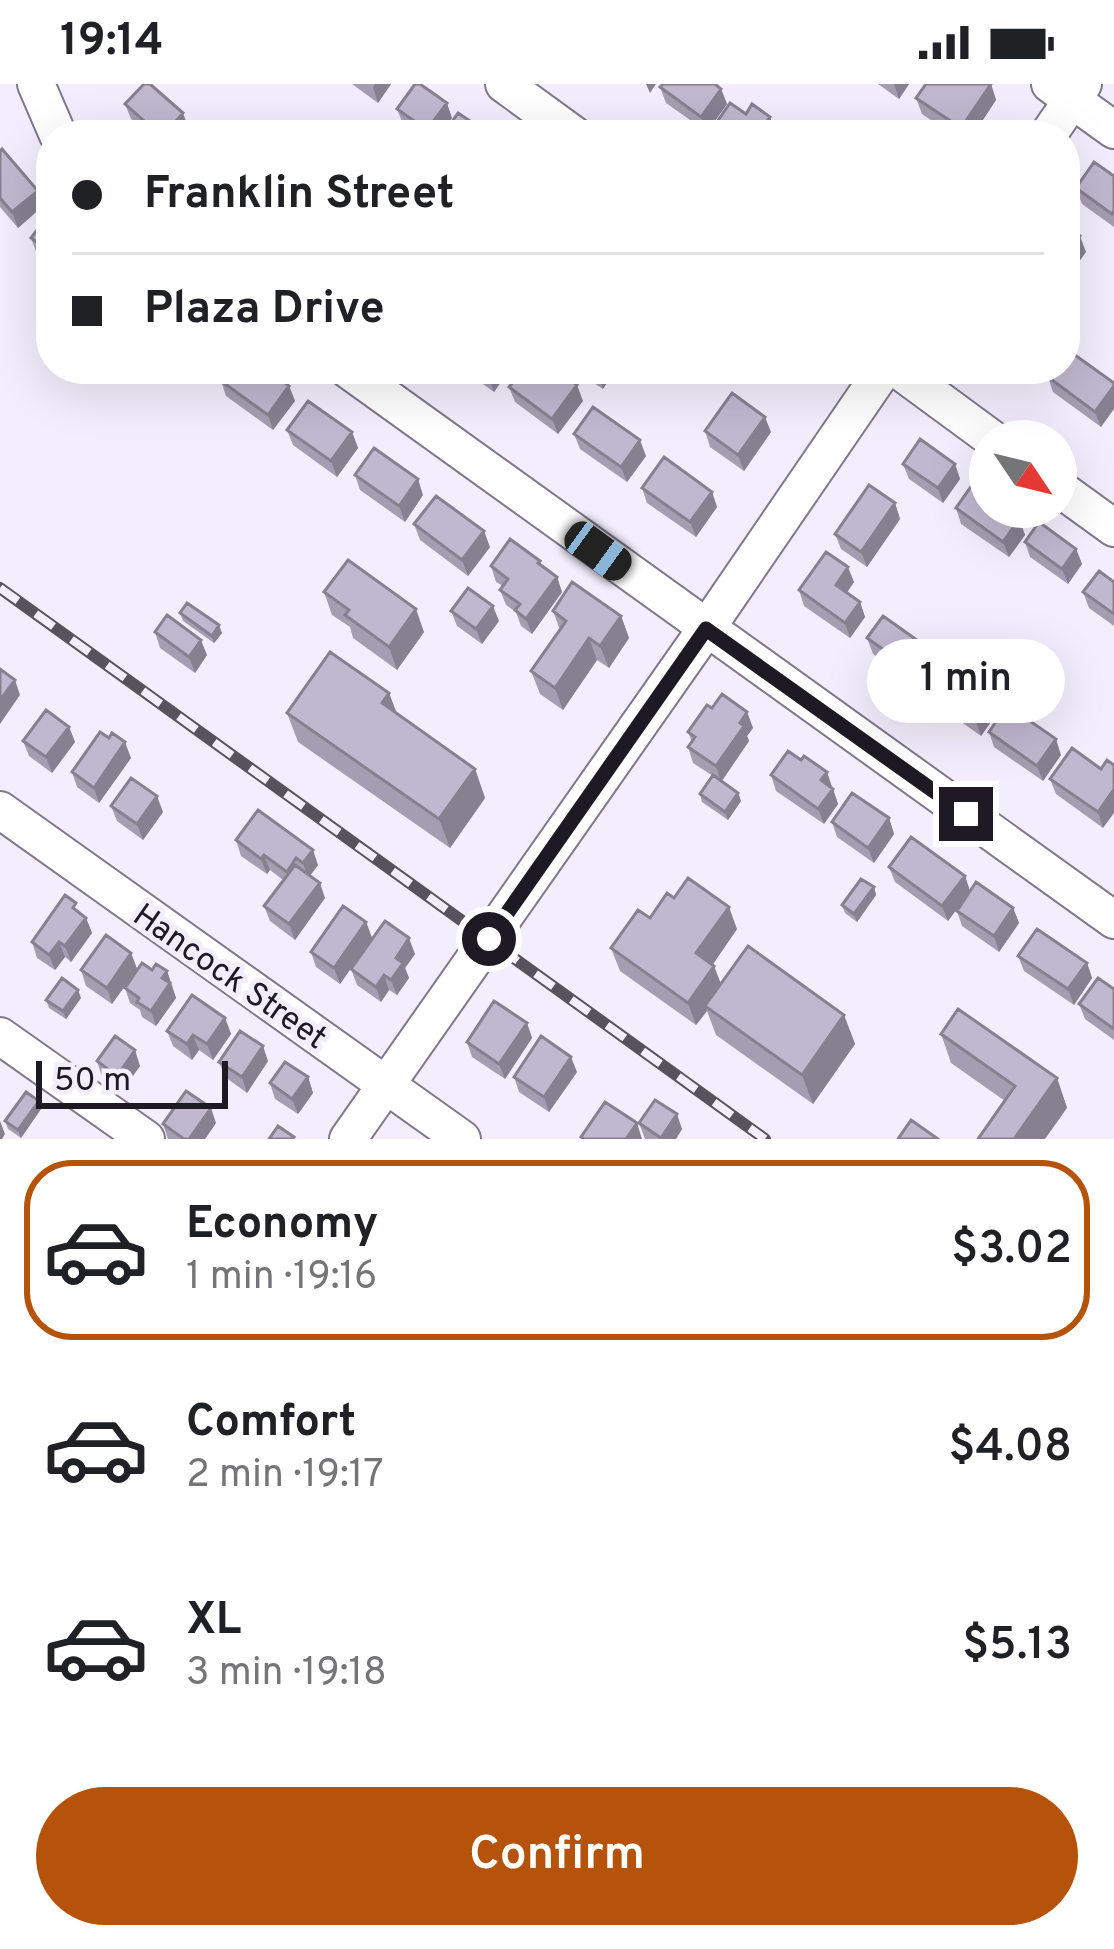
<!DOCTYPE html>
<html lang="en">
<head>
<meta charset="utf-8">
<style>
	:root { --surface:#fff; --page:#f2f2f2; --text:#202124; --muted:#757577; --line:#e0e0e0; --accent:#b45309 }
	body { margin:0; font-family:Overpass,sans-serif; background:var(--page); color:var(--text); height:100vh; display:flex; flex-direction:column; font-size:45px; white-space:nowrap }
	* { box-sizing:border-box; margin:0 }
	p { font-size:39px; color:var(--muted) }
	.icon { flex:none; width:66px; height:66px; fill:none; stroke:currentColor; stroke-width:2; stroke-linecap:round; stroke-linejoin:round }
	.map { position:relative; height:1055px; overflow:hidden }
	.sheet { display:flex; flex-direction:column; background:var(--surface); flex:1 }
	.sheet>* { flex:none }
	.top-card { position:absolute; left:36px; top:36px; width:1044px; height:264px; border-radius:48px; box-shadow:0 12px 48px #0002; display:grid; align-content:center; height:264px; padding:0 36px; background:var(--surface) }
	.needle { width:78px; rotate:125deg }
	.fabs { position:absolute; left:969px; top:336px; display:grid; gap:24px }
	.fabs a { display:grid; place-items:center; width:108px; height:108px; border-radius:50%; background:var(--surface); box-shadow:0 12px 48px #0002; font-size:60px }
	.scale { position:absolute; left:36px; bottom:30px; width:192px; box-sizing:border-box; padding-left:12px; border:6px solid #1d1a23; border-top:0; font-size:33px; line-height:42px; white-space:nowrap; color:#1d1a23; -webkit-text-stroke:9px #f3eefd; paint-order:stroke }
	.end { position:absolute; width:54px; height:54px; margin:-27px; border:15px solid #1d1a23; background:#fff; box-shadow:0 0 0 6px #fff }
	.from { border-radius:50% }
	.bubble { position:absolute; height:84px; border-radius:42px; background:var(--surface); box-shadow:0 12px 48px #0002; font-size:39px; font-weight:600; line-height:84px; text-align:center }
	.car { position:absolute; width:36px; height:72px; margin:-36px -18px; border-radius:15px; box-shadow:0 0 9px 3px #0007; background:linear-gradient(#222 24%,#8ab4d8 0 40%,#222 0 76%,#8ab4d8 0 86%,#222 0) }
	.top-card b { display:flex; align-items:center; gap:42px; height:114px; font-size:45px }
	.top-card b+b { border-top:3px solid var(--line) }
	.top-card i { width:30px; height:30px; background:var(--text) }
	ul { padding:21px 0 0; list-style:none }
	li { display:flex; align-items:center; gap:36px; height:180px; margin:0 24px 18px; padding:0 12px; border:6px solid transparent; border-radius:48px }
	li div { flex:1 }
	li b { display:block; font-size:45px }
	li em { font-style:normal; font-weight:600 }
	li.on { border-color:var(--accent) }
	li>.icon { width:108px; height:108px; stroke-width:1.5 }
	.primary-button { display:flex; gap:24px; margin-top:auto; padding:24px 36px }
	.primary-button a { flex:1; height:138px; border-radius:72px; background:var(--accent); color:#fff; font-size:48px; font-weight:600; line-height:138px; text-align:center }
	.status { display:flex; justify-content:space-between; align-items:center; height:84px; padding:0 60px; background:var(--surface); direction:ltr }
	.status svg { height:33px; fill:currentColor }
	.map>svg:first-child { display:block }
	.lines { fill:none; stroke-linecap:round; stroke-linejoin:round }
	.minor-casing { stroke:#7f778c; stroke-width:40 }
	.minor { stroke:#fff; stroke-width:36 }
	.rail-casing { stroke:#56535d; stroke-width:12 }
	.rail { stroke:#f3eefd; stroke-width:8; stroke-dasharray:22; stroke-linecap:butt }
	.wall { fill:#a59eb2 }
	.shaded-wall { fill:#868191 }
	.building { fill:#c0b8cf; stroke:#868191; stroke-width:3 }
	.route { stroke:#1d1a23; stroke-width:15 }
	.labels { text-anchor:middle; stroke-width:10; stroke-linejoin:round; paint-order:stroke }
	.street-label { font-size:33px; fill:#1d1a23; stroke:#f3eefd }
</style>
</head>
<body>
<div class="status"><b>19:14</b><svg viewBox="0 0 49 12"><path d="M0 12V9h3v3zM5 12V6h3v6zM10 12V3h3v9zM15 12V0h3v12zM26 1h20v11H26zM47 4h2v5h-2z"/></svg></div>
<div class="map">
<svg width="1114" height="1055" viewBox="0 0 1114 1055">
	<rect width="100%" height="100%" fill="#f3eefd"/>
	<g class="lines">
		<defs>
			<path id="minor" d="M36,0L58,51
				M504,0L574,51
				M1050,0L1114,46
				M1048,51L1083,0
				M347,285L1114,836
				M897,285L995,357
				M1056,402L1114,444
				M0,726L462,1055
				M0,952L146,1055
				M348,1055L706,545L884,285"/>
		</defs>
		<!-- minor casing -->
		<use href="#minor" class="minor-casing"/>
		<!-- minor -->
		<use href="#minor" class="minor"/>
		<defs>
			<path id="rail" d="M0,504L765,1055"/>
		</defs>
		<!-- rail casing -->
		<use href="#rail" class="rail-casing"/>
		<!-- rail -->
		<use href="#rail" class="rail"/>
	</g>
	<!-- wall -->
	<path class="wall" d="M352,0H391L378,19Z
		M878,0H909L899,15Z
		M991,0L996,16L973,51H953L922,30L916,14Z
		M660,3L721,5L727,20L707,48L666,19Z
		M125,20L189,45L183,51H148L131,35Z
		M397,25L452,34L440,51H418L403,40Z
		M0,67L43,122L18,144L0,123Z
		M1114,92V143L1082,120L1076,104Z
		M51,130V180L37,170L31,154Z
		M191,285H217L208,297Z
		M462,285H510L494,308Z
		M616,285L603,305L586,294L583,286Z
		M544,291L583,317L558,350L515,318L509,303Z
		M1048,293L1114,299L1101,343L1053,308Z
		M221,297L289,302L295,317L273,346L226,312Z
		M287,346L352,348L358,364L337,393L293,361Z
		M705,347L771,348L744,387L710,363Z
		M574,350L646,372L627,398L580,365Z
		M903,380H955L960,395L943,419L909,395Z
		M355,391L423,411L405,438L360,406Z
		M642,404L712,408L717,423L696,453L647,419Z
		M895,419L900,435L867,483L841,465L835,450Z
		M956,424L1019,435L1025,451L1009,473L961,440Z
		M414,440L490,463L468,492L420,456Z
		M1025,458L1076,465L1082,480L1068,500L1030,473Z
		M540,477L542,482L557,493L562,508L532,550L521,542L516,528L506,521L500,506L503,502L496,498L491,482Z
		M854,498L847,509L860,518L865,533L850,554L804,522L799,506Z
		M1114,498V542L1089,524L1083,508Z
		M324,508L424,548L397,586L353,554L350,543L332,531Z
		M451,527L499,537L482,560L457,542Z
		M553,527L621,532L629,554L609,584L597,576L563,626L540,610L531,587L560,546Z
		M180,529L222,549L214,559L183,537Z
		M155,548L207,571L195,589L160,564Z
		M867,554L937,581L921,604L873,570Z
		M927,603L1002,622L981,652L933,618Z
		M389,609L397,630L475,685L485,714L450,764L298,658L287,629Z
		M712,624L747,628L753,644L747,652L749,657L722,697L738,709L741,717L728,736L702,718L700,710L713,692L693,679L688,663L692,658L688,648Z
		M69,643L75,658L52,689L29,672L23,657Z
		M989,648L1061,671L1043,697L994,663Z
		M131,674L99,719L77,703L72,688Z
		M801,676L827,688L838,720L824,740L776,707L771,691Z
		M1101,685L1103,744L1056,710L1050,695Z
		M111,722L163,728L143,756L117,737Z
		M889,734L894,750L874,779L837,753L832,738Z
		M236,756L318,781L310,792L325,814L295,856L270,837L264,822L283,796L270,786L267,790L241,772Z
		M889,783L965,792L970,807L948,837L895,798Z
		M874,803L876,811L857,838L845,829L842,821Z
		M674,814L737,845L712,881L721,900L844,931L855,960L813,1020L716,951L707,927L696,941L620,887L611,864Z
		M1013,824L1019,839L999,868L962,842L957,827Z
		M80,830L86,834L92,849L71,878L65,873L55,886L37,874L32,858Z
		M366,838L372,854L340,900L316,883L311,868Z
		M131,869L137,885L112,920L86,902L81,886Z
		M415,870L405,884L409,894L397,911L389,906L381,918L357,901L351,885Z
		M1018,872L1087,879L1092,894L1074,921L1024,887Z
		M152,886L167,887L176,914L156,942L142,933L140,926L130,919L125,904Z
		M1114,905V956L1085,935L1079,920Z
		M81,914L66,935L49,924L46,916Z
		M225,934L231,950L213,976L199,966L192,976L173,962L167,947Z
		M527,939L532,954L505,995L472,973L467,958Z
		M941,950L1057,994L1067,1024L1005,1017L951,979Z
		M97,977L140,982L122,1007L102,993Z
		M268,977L247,1009L225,993L219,978Z
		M577,988L549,1028L519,1008L514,993Z
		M308,993L313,1009L298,1030L275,1015L270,999Z
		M39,1017L41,1025L21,1054L8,1045L5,1037Z
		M216,1039L205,1055H168L163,1040Z
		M639,1039L682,1045L676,1055H645Z"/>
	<!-- shaded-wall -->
	<path class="shaded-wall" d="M375,0H391L378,19L373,3Z
		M646,0H656L650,9Z
		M894,0H909L899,15Z
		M991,0L996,16L973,51H963L961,44Z
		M721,5L727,20L707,48L701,33Z
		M447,19L452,34L440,51H429L427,46Z
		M183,29L189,45L183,51H164Z
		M770,33L776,48L773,51H757Z
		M38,107L43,122L18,144L12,128Z
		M1080,152L1086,168L1065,198V174Z
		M203,285H217L208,297Z
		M494,285H510L494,308L489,292Z
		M608,285H616L603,305L600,297Z
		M577,301L583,317L558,350L552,335Z
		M289,302L295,317L273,346L268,331Z
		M1114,302V325L1101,343L1095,328Z
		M765,333L771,348L744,387L738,371Z
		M352,348L358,364L337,393L331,377Z
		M640,356L646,372L627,398L621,383Z
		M955,380L960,395L943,419L938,404Z
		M418,395L423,411L405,438L399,422Z
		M712,408L717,423L696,453L690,438Z
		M895,419L900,435L867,483L861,468Z
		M1019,435L1025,451L1009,473L1003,458Z
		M484,447L490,463L468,492L462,476Z
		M1076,465L1082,480L1068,500L1062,485Z
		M848,483L854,498L841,516L836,501Z
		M557,493L562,508L532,550L526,535Z
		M860,518L865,533L850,554L845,539Z
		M493,522L499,537L482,560L476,545Z
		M416,525L424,548L397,586L389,563Z
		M621,532L629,554L609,584L600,562Z
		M219,541L222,549L214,559L212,552Z
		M589,554L597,576L563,626L555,604Z
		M201,556L207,571L195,589L189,573Z
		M931,566L937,581L921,604L915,588Z
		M15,596L20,611L0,640V616Z
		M997,607L1002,622L981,652L976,637Z
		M389,609L400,638L382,619Z
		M747,628L753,644L747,652L749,657L721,698L716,682Z
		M69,643L75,658L52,689L46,673Z
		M1056,655L1061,671L1043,697L1037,682Z
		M125,658L131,674L99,719L94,704Z
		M475,685L485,714L450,764L439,735Z
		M827,688L832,704L821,696Z
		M833,705L838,720L824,740L818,725Z
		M1114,705V729L1103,744L1098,728Z
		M738,709L741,717L728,736L725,728Z
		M157,712L163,728L143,756L137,740Z
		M889,734L894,750L874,779L868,764Z
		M313,766L318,781L308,794L303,779Z
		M264,771L270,786L267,790L261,775Z
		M965,792L970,807L948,837L942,822Z
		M320,799L325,814L295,856L289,840Z
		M874,803L876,811L857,838L854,830Z
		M729,823L737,845L705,892L696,869Z
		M1013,824L1019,839L999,868L994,852Z
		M86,834L92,849L71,878L65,862Z
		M366,838L372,854L340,900L334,884Z
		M409,854L415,870L405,884L409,894L397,911L391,896L396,874Z
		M59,858L65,873L55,886L49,871Z
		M131,869L137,885L112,920L107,904Z
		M1087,879L1092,894L1074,921L1068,905Z
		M714,882L723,905L705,922L707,927L696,941L688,919Z
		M167,887L176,914L156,942L151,927L162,894Z
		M384,891L389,906L381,918L376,903Z
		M78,906L81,914L66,935L63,927Z
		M844,931L855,960L813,1020L802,991Z
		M225,934L231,950L213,976L207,960Z
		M527,939L532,954L505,995L499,980Z
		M193,951L199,966L192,976L187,960Z
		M263,962L268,977L247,1009L242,993Z
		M135,966L140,982L122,1007L117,992Z
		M571,973L577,988L549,1028L544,1013Z
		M308,993L313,1009L298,1030L292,1015Z
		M1057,994L1067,1024L1045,1055H1014Z
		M39,1017L41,1025L21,1054L18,1046Z
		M211,1024L216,1039L205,1055H189Z
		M677,1030L682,1045L676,1055H662Z
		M0,1037L5,1050L2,1055H0Z
		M637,1039L642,1055H626Z"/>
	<!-- building -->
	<path class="building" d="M144,0H150L183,29L164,51H160L125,20Z
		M415,0H420L447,19L427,46L397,25Z
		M663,0H715L721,5L701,33L660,3Z
		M926,0H991L961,44L916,14Z
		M730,19L746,30L752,20L770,33L757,51H716L710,48Z
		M458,29L491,51H443Z
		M203,41L218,51H196Z
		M227,42L240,51H221Z
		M2,65L38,107L12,128L0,114V67Z
		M1094,78L1114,92V127L1112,130L1076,104Z
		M50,129L51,130V168L31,154Z
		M1065,142L1080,152L1065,174Z
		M1068,266L1114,299V302L1095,328L1048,293L1054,285H1065V270Z
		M229,285H266L289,302L268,331L221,297Z
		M478,285H494L489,292Z
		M523,285H536L544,291L548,285H556L577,301L552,335L509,303Z
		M584,285H608L600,297Z
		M732,309L765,333L738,371L705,347Z
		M308,317L352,348L331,377L287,346Z
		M593,323L640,356L621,383L574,350Z
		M920,355L955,380L938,404L903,380Z
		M374,364L418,395L399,422L355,391Z
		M664,373L712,408L690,438L642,404Z
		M869,401L895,419L861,468L835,450Z
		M972,401L990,414V423H1002L1019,435L1003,458L956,424Z
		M436,412L484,447L462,476L414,440Z
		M1039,438L1076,465L1062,485L1025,458Z
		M510,455L540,477L538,479L557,493L526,535L515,526L520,520L500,506L508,495L491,482Z
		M826,468L848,483L836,501L860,518L845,539L799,506Z
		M348,476L416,525L389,563L345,531L349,526L324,508Z
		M1099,487L1114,498V530L1083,508Z
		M572,498L621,532L600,562L589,554L555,604L531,587L566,537L553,527Z
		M468,504L493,522L476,545L451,527Z
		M187,519L219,541L212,552L180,529Z
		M167,531L201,556L189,573L155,548Z
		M883,532L931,566L915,588L867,554Z
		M330,568L389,609L382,619L475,685L439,735L287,629Z
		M948,573L997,607L976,637L927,603Z
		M0,585L15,596L0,616Z
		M722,610L747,628L740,639L744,642L716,682L688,663L695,653L688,648L707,621L712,624Z
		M1007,621L1056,655L1037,682L989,648Z
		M46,626L69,643L46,673L23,657Z
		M100,648L109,654L112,649L125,658L94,704L72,688Z
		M1072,664L1101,685L1107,676L1114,681V705L1098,728L1050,695Z
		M788,667L801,676L804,672L827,688L821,696L833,705L818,725L771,691Z
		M713,691L738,709L725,728L700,710Z
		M131,694L157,712L137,740L111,722Z
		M852,709L889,734L868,764L832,738Z
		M258,726L313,766L303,779L296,774L287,788L264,771L261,775L236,756Z
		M911,753L965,792L942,822L889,783Z
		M295,781L320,799L289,840L264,822Z
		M688,794L729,823L696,869L714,882L688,919L611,864L638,826L650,834L667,809L674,814Z
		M861,795L874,803L854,830L842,821Z
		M976,798L1013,824L994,852L957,827Z
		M65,811L76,819L73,824L86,834L65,862L59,858L49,871L32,858Z
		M343,822L366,838L334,884L311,868Z
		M385,837L409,854L396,874L403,879L391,896L384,891L376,903L351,885Z
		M1037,845L1087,879L1068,905L1018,872Z
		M106,851L131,869L107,904L81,886Z
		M748,862L844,931L802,991L705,922Z
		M142,879L152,886L156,880L167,887L162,894L170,899L151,927L137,918L139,914L125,904Z
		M62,894L78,906L63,927L46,916Z
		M1098,894L1114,905V945L1079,920Z
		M192,911L225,934L207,960L193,951L187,960L167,947Z
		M494,917L527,939L499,980L467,958Z
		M958,925L1057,994L1014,1055H978L1015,1002L941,950Z
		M240,947L263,962L242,993L219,978Z
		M115,952L135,966L117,992L97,977Z
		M541,952L571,973L544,1013L514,993Z
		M285,978L308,993L292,1015L270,999Z
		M186,1007L211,1024L189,1055H184L163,1040Z
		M26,1008L39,1017L18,1046L5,1037Z
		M655,1016L677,1030L661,1054L639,1039Z
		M605,1018L637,1039L626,1055H584L581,1053Z
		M911,1036L938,1055H898Z
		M278,1042L294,1053L292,1055H269Z"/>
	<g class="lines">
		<!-- route -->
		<path class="route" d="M489,855L706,545L966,730"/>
	</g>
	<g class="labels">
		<!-- street labels -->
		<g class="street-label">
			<text transform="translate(231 891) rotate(35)" y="12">Hancock Street</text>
		</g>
	</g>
</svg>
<div class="fabs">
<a><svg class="needle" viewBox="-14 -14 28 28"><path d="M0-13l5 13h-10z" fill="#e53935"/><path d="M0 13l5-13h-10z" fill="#757577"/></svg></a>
</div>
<div class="scale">50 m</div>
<i class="end from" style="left:489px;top:855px"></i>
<i class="end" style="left:966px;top:730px"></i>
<div class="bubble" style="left:867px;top:555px;width:198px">1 min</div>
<i class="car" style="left:598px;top:467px;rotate:126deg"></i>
<div class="top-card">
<b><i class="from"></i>Franklin Street</b>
<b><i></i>Plaza Drive</b>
</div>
</div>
<section class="sheet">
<ul>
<li class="on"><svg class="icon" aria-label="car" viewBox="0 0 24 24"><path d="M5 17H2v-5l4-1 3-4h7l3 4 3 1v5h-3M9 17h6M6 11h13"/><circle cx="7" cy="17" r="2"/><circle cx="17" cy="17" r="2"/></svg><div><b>Economy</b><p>1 min · 19:16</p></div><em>$3.02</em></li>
<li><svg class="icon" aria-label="car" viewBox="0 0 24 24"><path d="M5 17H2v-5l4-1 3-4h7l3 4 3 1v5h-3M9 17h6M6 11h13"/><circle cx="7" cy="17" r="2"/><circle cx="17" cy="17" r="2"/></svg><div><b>Comfort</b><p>2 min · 19:17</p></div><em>$4.08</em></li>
<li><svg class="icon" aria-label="car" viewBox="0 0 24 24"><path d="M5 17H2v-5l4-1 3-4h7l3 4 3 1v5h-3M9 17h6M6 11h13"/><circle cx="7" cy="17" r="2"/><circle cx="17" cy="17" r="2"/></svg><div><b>XL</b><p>3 min · 19:18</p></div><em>$5.13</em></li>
</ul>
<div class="primary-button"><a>Confirm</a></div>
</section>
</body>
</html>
